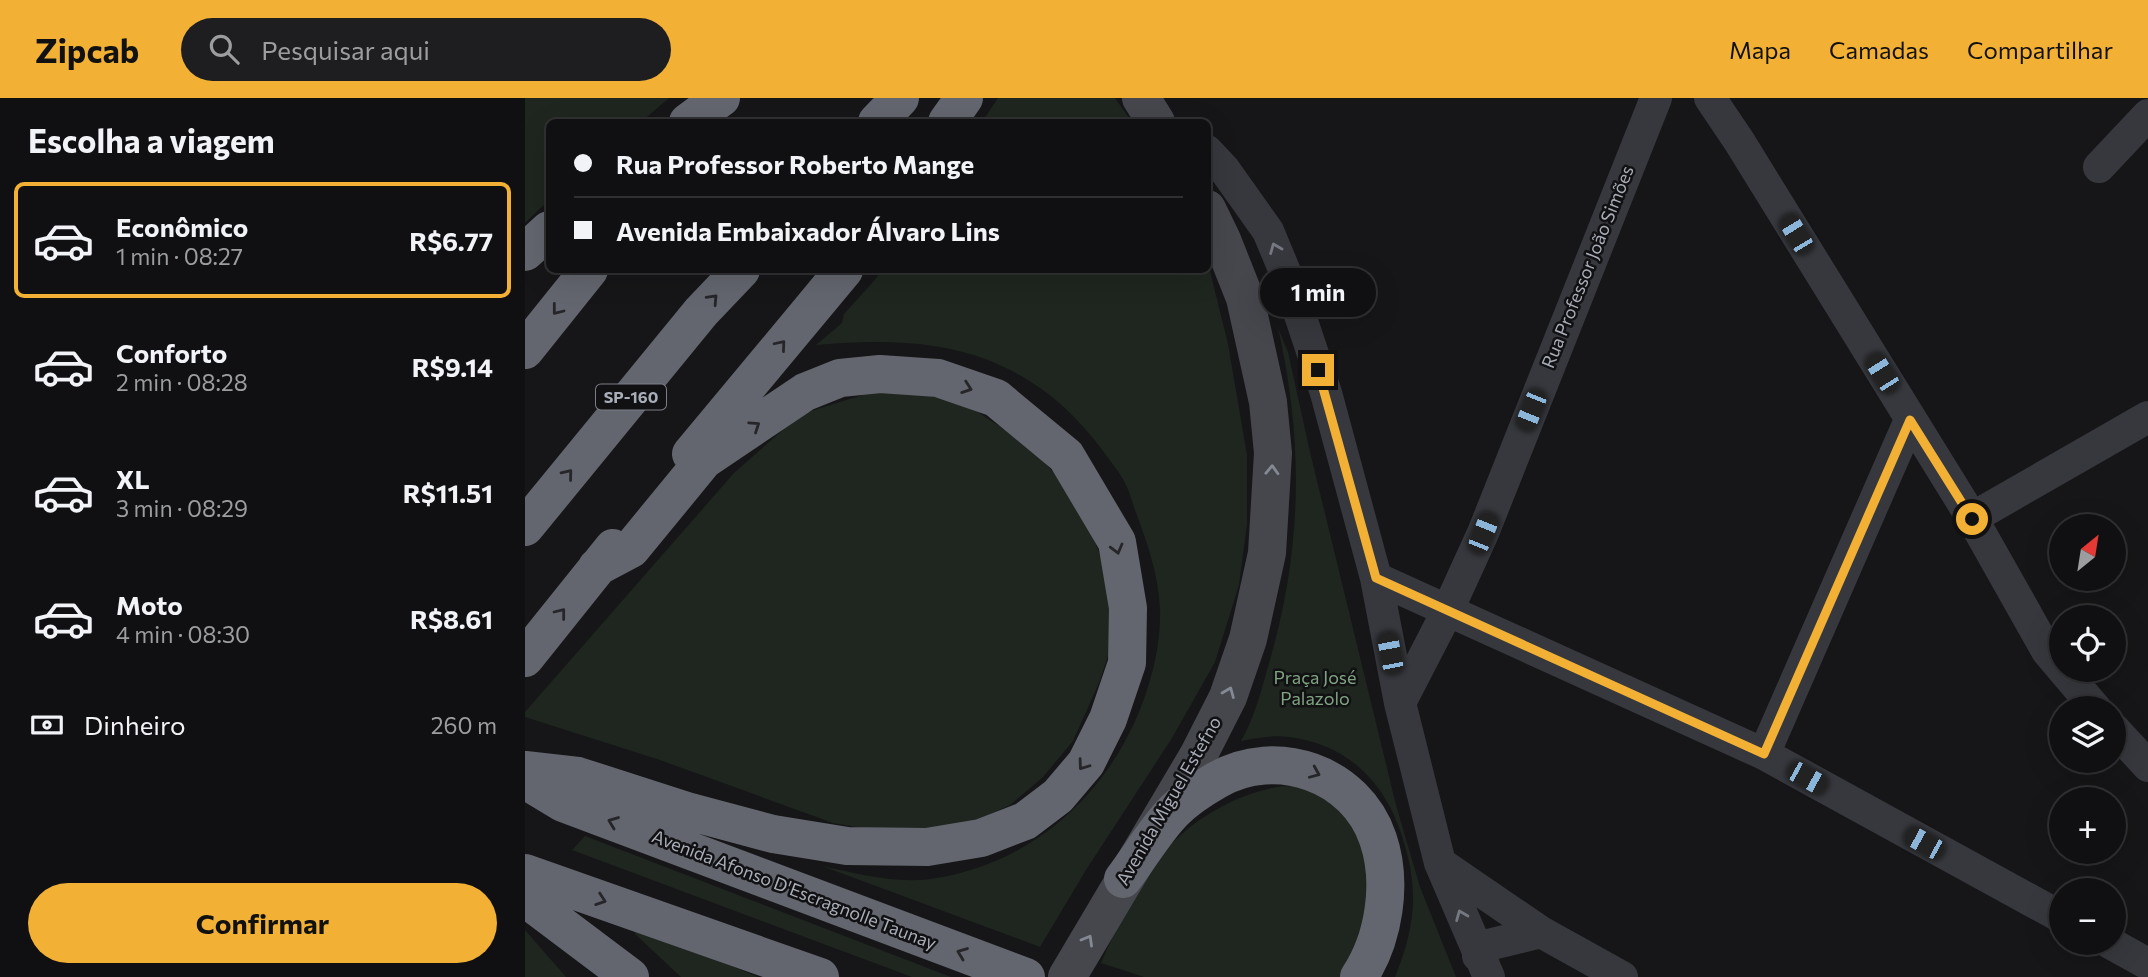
<!DOCTYPE html>
<html lang="pt">
<head>
<meta charset="utf-8">
<style>
	:root { --surface:#101012; --page:#1e1e20; --text:#f1f3f6; --muted:#9c9d9f; --line:#303032; --accent:#f2b134 }
	body { margin:0; font-family:Commissioner,sans-serif; background:var(--page); color:var(--text); height:100vh; display:flex; flex-direction:column; font-size:26px; white-space:nowrap }
	* { box-sizing:border-box; margin:0 }
	p { font-size:23px; color:var(--muted) }
	.icon { flex:none; width:38px; height:38px; fill:none; stroke:currentColor; stroke-width:2; stroke-linecap:round; stroke-linejoin:round }
	.map { position:relative; flex:1; overflow:hidden }
	.panel { display:flex; flex-direction:column; background:var(--surface); width:525px }
	.panel>* { flex:none }
	.guide { position:absolute; left:21px; top:21px; width:665px; height:154px; border-radius:10px; box-shadow:0 7px 28px #0002,0 0 0 2px var(--line); display:grid; align-content:center; height:154px; padding:0 28px; background:var(--surface) }
	.needle { width:46px; rotate:30deg }
	.tools { position:absolute; left:1524px; top:416px; display:grid; gap:14px }
	.tools a { display:grid; place-items:center; width:77px; height:77px; border-radius:50%; background:var(--surface); box-shadow:0 7px 28px #0002,0 0 0 2px var(--line); font-size:35px }
	.end { position:absolute; width:32px; height:32px; margin:-16px; border:9px solid #f2b134; background:#111; box-shadow:0 0 0 4px #111 }
	.from { border-radius:50% }
	.bubble { position:absolute; height:49px; border-radius:24px; background:var(--surface); box-shadow:0 7px 28px #0002,0 0 0 2px var(--line); font-size:23px; font-weight:700; line-height:49px; text-align:center }
	.car { position:absolute; width:21px; height:42px; margin:-21px -10px; border-radius:9px; box-shadow:0 0 5px 2px #0007; background:linear-gradient(#222 24%,#8ab4d8 0 40%,#222 0 76%,#8ab4d8 0 86%,#222 0) }
	.guide b { display:flex; align-items:center; gap:24px; height:66px; font-size:26px }
	.guide b+b { border-top:2px solid var(--line) }
	.guide i { width:18px; height:18px; background:var(--text) }
	ul { padding:0; list-style:none }
	li { display:flex; align-items:center; gap:21px; height:116px; margin:0 14px 10px; padding:0 14px; border:4px solid transparent; border-radius:10px }
	li div { flex:1 }
	li b { display:block; font-size:26px }
	li em { font-style:normal; font-weight:700 }
	li.active { border-color:var(--accent) }
	li>.icon { width:63px; height:63px; stroke-width:1.5 }
	h2 { padding:0 28px; font-size:32px; line-height:84px }
	.pay { display:flex; align-items:center; gap:18px; height:77px; padding:0 28px; font-size:26px }
	.pay p { margin-inline-start:auto }
	.cta { display:flex; gap:14px; margin-top:auto; padding:14px 28px }
	.cta a { flex:1; height:80px; border-radius:42px; background:var(--accent); color:#111; font-size:28px; font-weight:700; line-height:80px; text-align:center }
	header { display:flex; align-items:center; gap:42px; box-sizing:border-box; height:98px; padding:0 35px; background:var(--accent); color:#111 }
	header strong { font-size:33px }
	nav { display:flex; gap:38px; margin-inline-start:auto; font-size:24px }
	.search { width:490px; height:63px; background:var(--page); display:flex; align-items:center; gap:18px; box-sizing:border-box; padding:0 24px; border-radius:38px; color:var(--muted); font-size:26px }
	main { display:flex; flex:1; min-height:0 }
	.map>svg:first-child { display:block }
	.green { fill:#1e261f }
	.lines { fill:none; stroke-linecap:round; stroke-linejoin:round }
	.street { stroke:#37383d; stroke-width:32 }
	.secondary { stroke:#45474d; stroke-width:38 }
	.highway { stroke:#63666e; stroke-width:38 }
	.oneway { stroke:#757881 }
	.oneway2 { stroke:#26262a }
	.oneway3 { stroke:#858993 }
	.route { stroke:#f2b134; stroke-width:9 }
	.labels { text-anchor:middle; stroke-width:5; stroke-linejoin:round; paint-order:stroke }
	.shield { fill:#111113; stroke:#7b7e86; stroke-width:2 }
	.shield-label { font-size:16px; font-weight:bold; fill:#a8adb8 }
	.street-label { font-size:18px; fill:#a8adb8; stroke:#111113 }
	.park-label { font-size:18px; fill:#7fa381; stroke:#111113 }
</style>
</head>
<body>
<header>
<strong>Zipcab</strong>
<div class="search"><svg class="icon" aria-label="search" viewBox="0 0 24 24"><circle cx="10" cy="10" r="6"/><path d="M15 15l6 6"/></svg>Pesquisar aqui</div>
<nav><a>Mapa</a><a>Camadas</a><a>Compartilhar</a></nav>
</header>
<main>
<section class="panel">
<h2>Escolha a viagem</h2>
<ul>
<li class="active"><svg class="icon" aria-label="car" viewBox="0 0 24 24"><path d="M5 17H2v-5l4-1 3-4h7l3 4 3 1v5h-3M9 17h6M6 11h13"/><circle cx="7" cy="17" r="2"/><circle cx="17" cy="17" r="2"/></svg><div><b>Econômico</b><p>1 min · 08:27</p></div><em>R$6.77</em></li>
<li><svg class="icon" aria-label="car" viewBox="0 0 24 24"><path d="M5 17H2v-5l4-1 3-4h7l3 4 3 1v5h-3M9 17h6M6 11h13"/><circle cx="7" cy="17" r="2"/><circle cx="17" cy="17" r="2"/></svg><div><b>Conforto</b><p>2 min · 08:28</p></div><em>R$9.14</em></li>
<li><svg class="icon" aria-label="car" viewBox="0 0 24 24"><path d="M5 17H2v-5l4-1 3-4h7l3 4 3 1v5h-3M9 17h6M6 11h13"/><circle cx="7" cy="17" r="2"/><circle cx="17" cy="17" r="2"/></svg><div><b>XL</b><p>3 min · 08:29</p></div><em>R$11.51</em></li>
<li><svg class="icon" aria-label="car" viewBox="0 0 24 24"><path d="M5 17H2v-5l4-1 3-4h7l3 4 3 1v5h-3M9 17h6M6 11h13"/><circle cx="7" cy="17" r="2"/><circle cx="17" cy="17" r="2"/></svg><div><b>Moto</b><p>4 min · 08:30</p></div><em>R$8.61</em></li>
</ul>
<div class="pay"><svg class="icon" aria-label="cash" viewBox="0 0 24 24"><path d="M3 7h18v10H3z"/><circle cx="12" cy="12" r="2"/></svg>Dinheiro<p>260 m</p></div>
<div class="cta"><a>Confirmar</a></div>
</section>
<div class="map">
<svg width="1623" height="879" viewBox="0 0 1623 879">
	<rect width="100%" height="100%" fill="#161618"/>
	<!-- green -->
	<path class="green" d="M0,0H144L116,24H24V102L0,125Z
		M473,0H590L607,24H457Z
		M683,165L703,246L722,357V426L714,487L690,564L647,640L561,772L515,849L297,768C334,776 374,787 412,780C511,764 588,691 620,598C630,570 636,539 635,510C633,475 622,444 610,412C607,403 604,392 599,383C593,372 585,363 578,353C548,312 511,281 463,262C408,241 349,242 291,247L317,225L319,216L348,184L357,172H682Z
		M753,230L763,254L785,354L871,707L895,789L931,879H870C880,855 888,827 888,801C888,783 885,765 880,748C864,689 827,647 764,639C747,637 732,640 716,643C730,619 737,589 745,562C777,450 779,345 753,230Z
		M364,289L431,300L505,348L552,401L588,488L587,546L574,585L548,643L518,679L485,707L443,727L378,737L308,725L135,662L0,619V614L209,375L276,316Z
		M758,688L785,689L817,711L838,748L849,784L822,879H619L576,865C591,832 605,797 627,768C659,726 706,696 758,688Z
		M60,738L426,879H387L47,752Z
		M112,831L127,835L233,879H156L110,836Z
		M0,832L41,879H0Z"/>
	<g class="lines">
		<!-- street -->
		<path class="street" d="M1185,0L1214,43L1447,420L1522,553L1571,611
			M682,53L699,71L743,133L763,181L801,295L851,480L875,605L915,765L964,879
			M1574,69L1623,17
			M1447,420L1623,319
			M851,480L1239,656L1536,819
			M875,605L922,514L958,435L1131,0
			M1589,631L1623,668
			M1239,656L1385,322
			M915,765L1016,834L1097,879
			M1585,845L1623,866
			M953,858L963,847L1016,834"/>
		<!-- secondary -->
		<path class="secondary" d="M616,0L631,24
			M542,879L673,658L703,599L723,541L742,455L748,355L743,304L720,200L697,142L682,111"/>
		<!-- highway -->
		<path class="highway" d="M163,24L196,0
			M352,24L375,0
			M422,24L439,0
			M0,154L24,132
			M0,252L64,172
			M166,356L319,172
			M0,429L176,214L216,172
			M0,560L88,450
			M0,672L53,678L162,713L248,736L322,748L402,749L456,740L500,723L533,698L561,665L583,621L602,565L603,510L592,444L541,358L471,300L413,280L355,276L315,280L280,294L179,362L106,451L72,469
			M0,682L38,705L501,879
			M0,775L295,879
			M598,781C614,760 631,731 649,713C661,701 678,690 692,682C751,648 831,675 853,741C868,785 859,841 834,879
			M0,800L105,879"/>
	</g>
	<!-- one-way arrows -->
	<defs><path id="oneway-chevron" d="M-2-3.5L2.5 0L-2 3.5" fill="none" stroke-width="1.6" stroke-linecap="round" stroke-linejoin="round" transform="scale(1.75)"/></defs>
	<g class="oneway">
		<use href="#oneway-chevron" transform="translate(750 150) rotate(-112)"/>
		<use href="#oneway-chevron" transform="translate(936 817) rotate(-112)"/>
	</g>
	<g class="oneway2">
		<use href="#oneway-chevron" transform="translate(188 201) rotate(-47)"/>
		<use href="#oneway-chevron" transform="translate(32 212) rotate(128)"/>
		<use href="#oneway-chevron" transform="translate(256 247) rotate(-50)"/>
		<use href="#oneway-chevron" transform="translate(442 290) rotate(19)"/>
		<use href="#oneway-chevron" transform="translate(230 328) rotate(-34)"/>
		<use href="#oneway-chevron" transform="translate(43 376) rotate(-51)"/>
		<use href="#oneway-chevron" transform="translate(592 451) rotate(75)"/>
		<use href="#oneway-chevron" transform="translate(36 515) rotate(-52)"/>
		<use href="#oneway-chevron" transform="translate(558 667) rotate(126)"/>
		<use href="#oneway-chevron" transform="translate(790 675) rotate(23)"/>
		<use href="#oneway-chevron" transform="translate(88 724) rotate(-159)"/>
		<use href="#oneway-chevron" transform="translate(76 802) rotate(19)"/>
		<use href="#oneway-chevron" transform="translate(437 855) rotate(-159)"/>
	</g>
	<g class="oneway3">
		<use href="#oneway-chevron" transform="translate(747 372) rotate(-88)"/>
		<use href="#oneway-chevron" transform="translate(704 594) rotate(-68)"/>
		<use href="#oneway-chevron" transform="translate(563 842) rotate(-60)"/>
	</g>
	<g class="lines">
		<!-- route -->
		<path class="route" d="M793,272L851,480L1239,656L1385,322L1447,421"/>
	</g>
	<g class="labels">
		<!-- shield labels -->
		<rect class="shield" x="71" y="286.5" width="70" height="25" rx="5"/>
		<g class="shield-label">
			<text x="106" y="305">SP-160</text>
		</g>
		<!-- street labels -->
		<g class="street-label">
			<text transform="translate(1063 169) rotate(-68)" y="6">Rua Professor João Simões</text>
			<text transform="translate(644 703) rotate(-60)" y="6">Avenida Miguel Estefno</text>
			<text transform="translate(269 792) rotate(21)" y="6">Avenida Afonso D'Escragnolle Taunay</text>
		</g>
		<!-- park labels -->
		<g class="park-label">
			<text x="790" y="586">Praça José<tspan x="790" dy="21">Palazolo</tspan></text>
		</g>
	</g>
</svg>
<div class="tools">
<a><svg class="needle" viewBox="-14 -14 28 28"><path d="M0-13l5 13h-10z" fill="#e53935"/><path d="M0 13l5-13h-10z" fill="#9c9d9f"/></svg></a>
<a><svg class="icon" aria-label="locate" viewBox="0 0 24 24"><circle cx="12" cy="12" r="6"/><path d="M12 2v4M12 18v4M2 12h4M18 12h4"/></svg></a>
<a><svg class="icon" aria-label="layers" viewBox="0 0 24 24"><path d="M12 4l9 5-9 5-9-5zM3 14l9 5 9-5"/></svg></a>
<a>+</a>
<a>−</a>
</div>
<i class="end from" style="left:1447px;top:421px"></i>
<i class="end" style="left:793px;top:272px"></i>
<div class="bubble" style="left:735px;top:170px;width:116px">1 min</div>
<i class="car" style="left:1271px;top:136px;rotate:329deg"></i>
<i class="car" style="left:1357px;top:275px;rotate:328deg"></i>
<i class="car" style="left:1006px;top:312px;rotate:202deg"></i>
<i class="car" style="left:958px;top:435px;rotate:22deg"></i>
<i class="car" style="left:865px;top:555px;rotate:349deg"></i>
<i class="car" style="left:1282px;top:680px;rotate:119deg"></i>
<i class="car" style="left:1399px;top:745px;rotate:299deg"></i>
<div class="guide">
<b><i class="from"></i>Rua Professor Roberto Mange</b>
<b><i></i>Avenida Embaixador Álvaro Lins</b>
</div>
</div>
</main>
</body>
</html>
